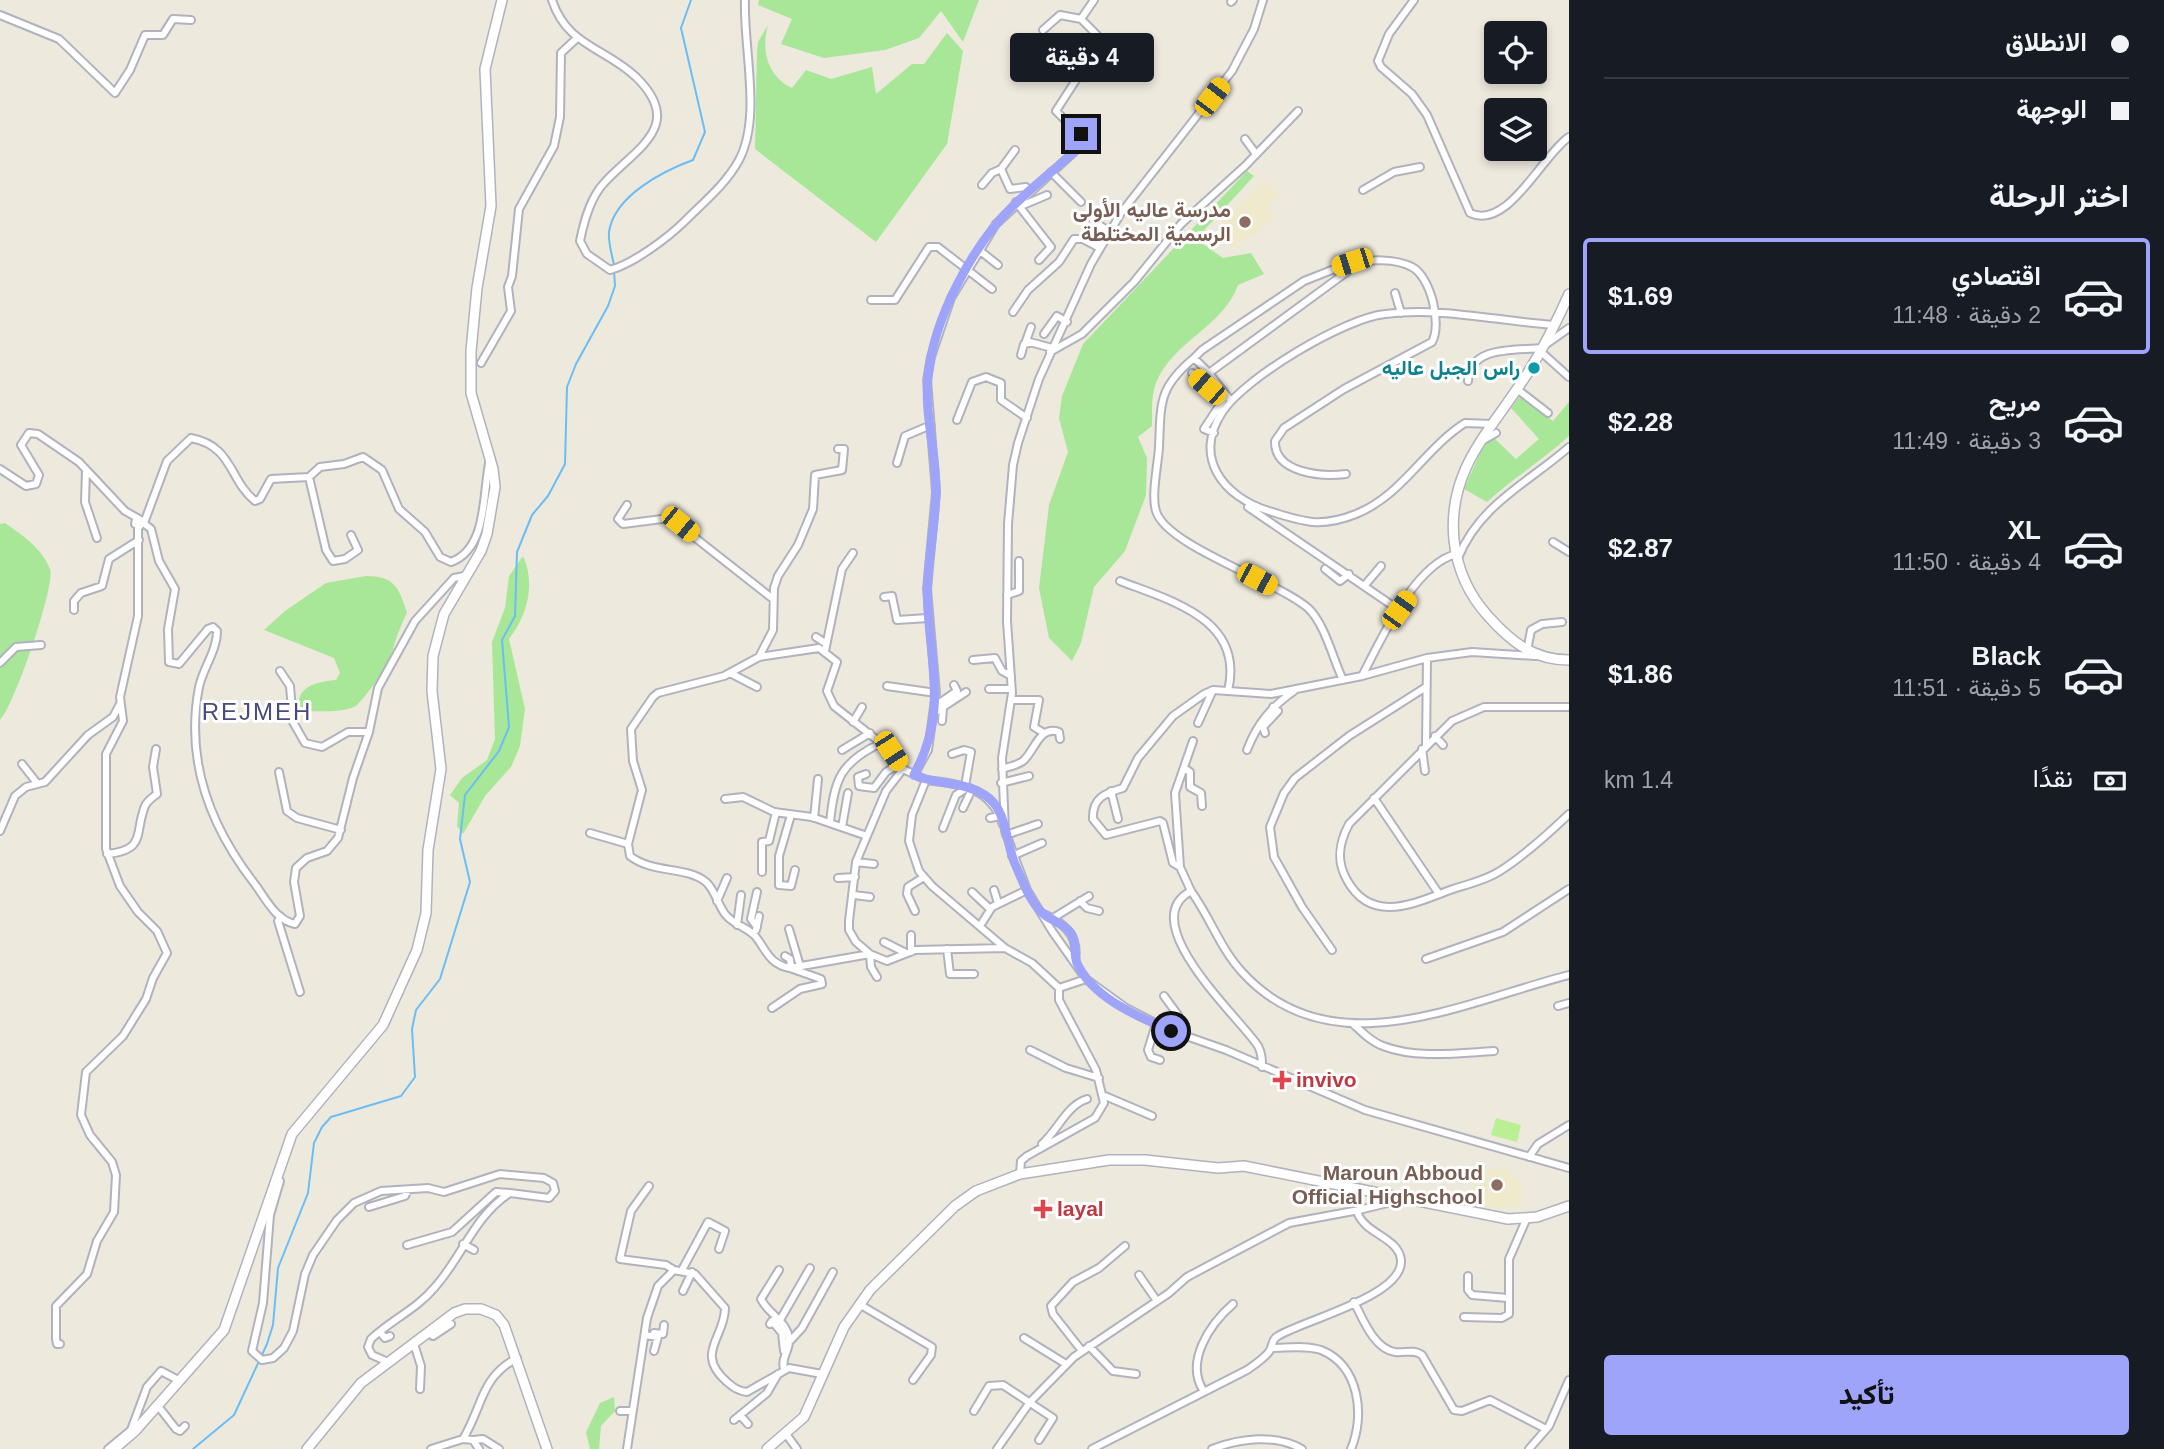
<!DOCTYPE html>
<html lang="ar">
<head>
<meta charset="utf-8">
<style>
	:root { --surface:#171b24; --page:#20242c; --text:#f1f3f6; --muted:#9ea1a6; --line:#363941; --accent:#9ea4fa }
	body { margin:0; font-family:Helvetica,Vazirmatn,sans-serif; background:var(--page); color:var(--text); direction:rtl; height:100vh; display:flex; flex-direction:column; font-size:26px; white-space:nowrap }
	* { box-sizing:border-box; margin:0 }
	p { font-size:23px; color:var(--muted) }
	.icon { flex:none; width:38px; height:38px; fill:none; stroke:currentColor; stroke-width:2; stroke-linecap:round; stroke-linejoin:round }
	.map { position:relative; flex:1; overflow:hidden; direction:ltr }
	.side { display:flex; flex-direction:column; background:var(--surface); width:595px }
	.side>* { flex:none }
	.hud { display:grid; align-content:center; height:154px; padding:0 35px; background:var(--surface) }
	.tools { position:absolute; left:1484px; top:21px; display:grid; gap:14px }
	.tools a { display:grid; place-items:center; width:63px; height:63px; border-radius:7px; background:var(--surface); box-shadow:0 4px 10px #0003; font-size:35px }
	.end { position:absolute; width:32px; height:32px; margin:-16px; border:9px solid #9ea4fa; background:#111; box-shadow:0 0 0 4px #111 }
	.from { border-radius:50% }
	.bubble { position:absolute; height:49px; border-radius:7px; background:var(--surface); box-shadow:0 4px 10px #0003; font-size:23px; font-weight:800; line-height:49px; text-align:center; direction:rtl }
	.car { position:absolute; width:21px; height:42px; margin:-21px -10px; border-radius:9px; box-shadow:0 0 5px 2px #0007; background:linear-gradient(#f5c518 24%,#345 0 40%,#f5c518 0 76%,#345 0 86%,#f5c518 0) }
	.hud b { display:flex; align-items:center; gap:24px; height:66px; font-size:26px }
	.hud b+b { border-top:2px solid var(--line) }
	.hud i { width:18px; height:18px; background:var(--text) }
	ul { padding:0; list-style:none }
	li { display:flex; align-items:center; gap:21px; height:116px; margin:0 14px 10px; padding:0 21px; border:4px solid transparent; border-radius:7px }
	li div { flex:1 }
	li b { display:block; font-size:26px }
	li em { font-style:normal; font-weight:800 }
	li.active { border-color:var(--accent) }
	li>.icon { width:63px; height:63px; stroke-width:1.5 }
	h2 { padding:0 35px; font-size:32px; line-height:84px }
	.pay { display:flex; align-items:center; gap:18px; height:77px; padding:0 35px; font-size:26px }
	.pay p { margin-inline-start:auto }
	.action { display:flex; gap:14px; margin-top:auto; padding:14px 35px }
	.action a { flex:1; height:80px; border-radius:7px; background:var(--accent); color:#111; font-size:28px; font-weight:800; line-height:80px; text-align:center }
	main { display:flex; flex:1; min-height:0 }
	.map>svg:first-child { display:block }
	.education { fill:#f0eacc }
	.green { fill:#a7e797 }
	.pitch { fill:#bbef93 }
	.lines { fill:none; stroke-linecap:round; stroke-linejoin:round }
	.stream { stroke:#6bbdf5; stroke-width:2 }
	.street-casing { stroke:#b1b2c0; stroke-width:10 }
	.secondary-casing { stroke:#b1b2c0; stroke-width:12 }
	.street { stroke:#fff; stroke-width:6 }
	.secondary { stroke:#fff; stroke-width:9 }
	.route { stroke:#9ea4fa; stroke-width:9 }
	.education-dot { fill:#8d6e63; stroke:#fff; stroke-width:2.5 }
	.culture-dot { fill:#0f9aa8; stroke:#fff; stroke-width:2.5 }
	.health-dot { fill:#e0444e; stroke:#fff; stroke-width:2.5 }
	.labels { text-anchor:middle; stroke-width:6; stroke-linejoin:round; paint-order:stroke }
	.education-label { font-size:21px; font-weight:bold; fill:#785e54; stroke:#fff; text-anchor:end }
	.culture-label { font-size:21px; font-weight:bold; fill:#0d838f; stroke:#fff; text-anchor:end }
	.health-label { font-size:21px; font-weight:bold; fill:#be3a42; stroke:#fff; text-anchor:start }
	.quarter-label { font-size:24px; letter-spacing:2px; fill:#494b7f; stroke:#fff }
</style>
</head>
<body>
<main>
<section class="side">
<div class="hud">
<b><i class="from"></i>الانطلاق</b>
<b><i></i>الوجهة</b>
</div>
<h2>اختر الرحلة</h2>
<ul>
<li class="active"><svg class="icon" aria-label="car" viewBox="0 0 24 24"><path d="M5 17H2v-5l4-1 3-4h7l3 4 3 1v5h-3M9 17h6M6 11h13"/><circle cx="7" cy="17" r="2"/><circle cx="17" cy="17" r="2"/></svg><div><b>اقتصادي</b><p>2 دقيقة · 11:48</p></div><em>$1.69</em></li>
<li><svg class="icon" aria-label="car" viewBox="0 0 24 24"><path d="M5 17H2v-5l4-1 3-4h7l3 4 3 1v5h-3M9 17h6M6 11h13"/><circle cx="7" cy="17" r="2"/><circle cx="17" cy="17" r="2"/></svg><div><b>مريح</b><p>3 دقيقة · 11:49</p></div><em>$2.28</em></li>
<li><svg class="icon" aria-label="car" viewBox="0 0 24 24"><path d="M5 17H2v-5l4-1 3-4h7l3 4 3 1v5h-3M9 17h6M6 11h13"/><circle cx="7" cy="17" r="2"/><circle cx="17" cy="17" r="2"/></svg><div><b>XL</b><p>4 دقيقة · 11:50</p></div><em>$2.87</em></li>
<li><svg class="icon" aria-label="car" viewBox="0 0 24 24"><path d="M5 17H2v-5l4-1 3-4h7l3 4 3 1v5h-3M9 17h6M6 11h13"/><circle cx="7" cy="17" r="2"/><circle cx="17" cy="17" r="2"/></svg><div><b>Black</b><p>5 دقيقة · 11:51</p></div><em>$1.86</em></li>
</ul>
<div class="pay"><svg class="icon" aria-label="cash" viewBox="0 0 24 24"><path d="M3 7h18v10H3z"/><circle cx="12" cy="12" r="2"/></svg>نقدًا<p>1.4 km</p></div>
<div class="action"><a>تأكيد</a></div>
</section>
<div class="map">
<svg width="1569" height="1449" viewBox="0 0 1569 1449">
	<rect width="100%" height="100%" fill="#eee9dd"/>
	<!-- education -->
	<path class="education" d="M1264,181L1279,195L1267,207L1274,215L1251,238L1248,235L1235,249L1216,230Z
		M1508,1169L1519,1180L1523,1190L1521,1207L1472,1208L1473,1170Z"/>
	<!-- green -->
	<path class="green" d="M759,0H979L963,42L941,11L919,38L885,50L824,58L781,44L792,19L758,5Z
		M768,25C761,50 767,76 792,88L806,70L831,79L872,67L876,94L912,64H924L947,33L963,51L947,144L876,242L755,149L757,52L758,42Z
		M1247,171L1254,176L1196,239L1223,258L1251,253L1264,274L1238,285C1224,326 1172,342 1156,383C1151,397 1152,412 1152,426L1138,437L1147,458L1146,495L1125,551L1094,587L1081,643L1072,661L1049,638L1039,588L1049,505L1068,452L1059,418L1062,396L1083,344Z
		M1521,395L1553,421L1569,402V436C1543,460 1513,478 1487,502L1464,489L1482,449L1493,437L1516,459L1539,439L1511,408Z
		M5,523C22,535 42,548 50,569C56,584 14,707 0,720V524Z
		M523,556C536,584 527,616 509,639L525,709L520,746L511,767L485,796L463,834L457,826L459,803L450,795L462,778L487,760L495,739L492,642L505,608L509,576Z
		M366,576C394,576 399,587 407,613C399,628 395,642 390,659C388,666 360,705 354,707C338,713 316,711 299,711C295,686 316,682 336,680L340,673L334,658L264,630L285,611L326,583Z
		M614,1397L615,1411L601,1426L599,1449H590L586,1432L600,1403Z"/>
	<!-- pitch -->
	<path class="pitch" d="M1496,1118L1521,1125L1517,1142L1491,1135Z"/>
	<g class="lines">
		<!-- stream -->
		<path class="stream" d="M614,265C612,255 608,242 609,232C614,196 663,171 693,160L705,132L681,28L691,0
			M193,1449L234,1415L267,1344L273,1325L278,1268L308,1193L314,1143L322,1127L331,1117L401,1096L415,1077L412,1029L416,1010L440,979L470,882L460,839L465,795L499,751L509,727L502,640L515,616L517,552L532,515L548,496L565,464L567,387L576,364L608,306L615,286L614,270"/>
		<defs>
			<path id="street" d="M552,0C567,46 604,47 636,77C686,126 636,148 604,183C590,198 584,221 580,241L587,254L610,270C633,264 669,237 686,220C705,201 726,184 739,160C762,117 743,47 745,0
				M1263,0L1254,29L1232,71L1121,213L1091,264L1039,379L1018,443L1013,465L1008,524L1007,621L1012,693L1002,758L1005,831L1027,890L1052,931L1086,979L1126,1008L1169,1030L1226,1050L1365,1110L1569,1168
				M1414,0L1389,34L1378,61L1381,67L1412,94L1427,115L1470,213C1508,231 1542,155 1569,137
				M1231,2L1233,0
				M0,15L59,39L115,93L130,70L145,35H163L173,19L191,20
				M1081,19L1094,0
				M1245,139L1256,154
				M1015,150L1001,169L1010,189L1026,187L1031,191
				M1051,172L1081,202
				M982,185L992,173L1001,169
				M1363,190L1394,172L1420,167
				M1016,202L1051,247L1039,260
				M1021,206L1047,195
				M1093,221L1110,232
				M979,250L998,265
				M1395,293L1401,313
				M871,300H895L929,247H938L992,289
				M1013,312L1028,290L1059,262L1074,239H1083L1100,248
				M1031,327L1026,341L1052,348
				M1044,334L1057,316L1067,322
				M1545,345L1569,328
				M1540,351L1569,377
				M1050,352L1082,334L1134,282L1181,224L1245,166L1298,111
				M1021,355L1024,344L1029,343
				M1194,358C1158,388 1161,403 1159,447C1158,465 1151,495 1156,511C1166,546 1277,581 1308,608C1325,624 1333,659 1343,680
				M481,363L511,311L508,287L512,276L519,209L554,146L560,117L561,53L576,39
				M1192,373L1223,400L1204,429L1214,433
				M1209,373L1194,358L1202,350L1304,281L1352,262
				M1468,381C1470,345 1515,351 1542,348
				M1517,389L1548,413
				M1231,401L1209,373L1348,271L1352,262C1371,260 1395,258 1412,267C1431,277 1442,324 1432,342L1344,389L1284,428L1275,441C1274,473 1321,477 1346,474
				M957,420L972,382L986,377L1001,383V400L1027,418
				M1492,424L1465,423C1424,449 1403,495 1356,514C1321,528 1303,522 1269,511C1223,497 1192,457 1223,411C1246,377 1345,318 1385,314C1441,307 1498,321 1554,325
				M1482,441L1496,433
				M897,463L905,436L931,425
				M0,469L26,486L36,484L39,475L21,445L29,433L38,434L79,462L125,511L141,520L140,526L135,524L136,519
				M86,470L85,502L97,538
				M309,477L326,550L333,561L345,559L358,550L351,535
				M627,505L618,519L623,524L670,518L773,599
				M1248,507L1399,610
				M142,522L151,529L159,561L175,589L168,629L169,662L179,664L208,629L213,627L217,631C217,651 203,668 199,687C185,760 210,826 254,883C265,897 275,920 295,924L300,916L294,882L296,868L307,858L327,851L338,838L353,778L369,732L378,688L415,621L454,578L464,576
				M144,523L167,461L191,438C233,446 229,480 255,501L260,499L271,479L309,477L320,467L344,464L363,457L382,470L399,509L425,532L440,557L451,562C489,548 482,490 490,459
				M1553,542L1569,552
				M1458,558C1480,504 1528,483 1569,447
				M1325,569L1340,581L1349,574
				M1120,581C1171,601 1245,619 1228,691L1271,694L1362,676L1427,658L1472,652L1535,656
				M1365,585L1381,566
				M1007,595L1019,591V561
				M884,597L892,596L897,620L928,618
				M74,610V601L81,593L102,586L109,559L139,540
				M816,637L825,643
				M825,651L842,569L853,553
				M1527,651L1531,630L1542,624L1562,622
				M759,657L773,630L774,588L778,576L798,545L813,509L815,475L842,470L844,449H838
				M973,660L995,658L1002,671L1011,676
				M0,663L16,647L41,645
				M280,671L290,686L293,722L305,743L322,747L348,732H369
				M730,673L757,687
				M1362,676C1381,640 1414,565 1456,554
				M887,686L936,693
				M989,689H1011
				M1011,700H1039L1034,727L1044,733
				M935,706L957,691L954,685
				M1569,707H1484L1452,721L1349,824C1339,843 1336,861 1347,880C1372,926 1417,902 1453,889C1469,884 1489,879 1503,869C1526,854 1549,833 1569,814
				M934,713L966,692
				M942,721L943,707
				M853,722L862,707
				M1198,723L1213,690
				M1265,733L1263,727L1278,711L1273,707
				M1435,736L1443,745
				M1426,746L1427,658
				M1422,749L1425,771
				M842,750L870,733
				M1247,750C1257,724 1271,707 1294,691
				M952,754L964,750L971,752L965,786
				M22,764L37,783
				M1184,768L1190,772V787L1201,793L1202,806
				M903,769L886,791L856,862L849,921V930L856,942L870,954L887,961L915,950L1005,948
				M1002,769C1008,767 1018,765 1023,761C1035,751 1039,725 1059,732L1060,739
				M279,772L287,811L297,818L341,830
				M866,774L858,777L859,786L874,788L886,772L899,764
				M914,775L928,750L936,693L927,589L936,492L927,380L931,357L951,298L996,224L1086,141L1056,111L1094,52L1097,35L1081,19L1060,15L1043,30
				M1001,783L1029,776
				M1111,791L1118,819
				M1374,798L1439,894
				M725,799L743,797L774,812L812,817L867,836
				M963,808L972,789
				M791,815L779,856V885L791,886L795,870
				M814,818L818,779
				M990,818L1000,816
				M830,823C834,779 841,762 881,743
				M1003,825C991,787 960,784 926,780L912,815L909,841L919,871L932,886L1005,948L1032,963L1059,988
				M842,827L848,793
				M943,828L956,795L968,787
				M0,831L15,796L26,787L45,782L88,735L113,717L120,704
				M590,833L628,844
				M1006,835L1038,824
				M107,854C147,850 134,833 145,806C147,801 153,797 157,794L153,767L156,749
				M1012,856L1042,843
				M856,862L874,864
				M1180,867L1173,863L1163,823L1160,821L1106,835L1093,819C1092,798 1105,793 1123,788L1138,758L1173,716L1204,694L1213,690L1228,691
				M762,872V842L769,841L776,812
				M838,878L855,877
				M994,890L998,903
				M1191,891L1180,867L1175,793L1193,741
				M972,892L990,909
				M854,895L870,897
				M717,901L727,878
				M1080,901L1087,908L1099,911
				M915,911L907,894L908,887L924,877
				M1044,914C1065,923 1079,937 1075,960
				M280,916L278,921L300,992
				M1053,918L1089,896
				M737,925L741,895
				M980,926L992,907L1027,890
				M757,927L751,919L757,892
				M789,929L800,966
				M756,930L759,916
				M884,942L906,953
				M947,949L950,974H974
				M1332,950L1302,907L1274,857L1270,827L1284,793L1295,778L1349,736L1426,687
				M911,952V935
				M870,954L790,968C770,965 766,950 756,937C748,927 733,925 725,914C718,905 715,890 706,882C687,866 653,874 630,856L628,844L642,790L633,761L631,729L653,697L658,693L724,676L759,657L819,648L837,662L827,691L834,706L891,751L903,769L926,780
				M870,954L871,967L877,977
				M785,956L790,959L791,967
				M1426,959L1503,932L1569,889
				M1059,988L1086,979
				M1164,996L1178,1015L1171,1031
				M1558,1006L1569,1003
				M772,1008L800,989L822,984L821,979L790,968
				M1352,1023C1361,1031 1371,1042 1383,1046C1416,1059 1459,1053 1494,1051
				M1156,1024L1148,1050L1151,1057L1160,1060
				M1030,1050L1066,1068L1099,1078
				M1262,1067C1262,1060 1262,1053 1258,1046C1240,1018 1133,922 1191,891C1210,917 1220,948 1242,972C1332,1071 1465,1001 1569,975
				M1105,1096L1152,1116
				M1042,1144C1058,1130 1067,1105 1087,1099
				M1529,1157L1538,1144L1569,1125
				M1020,1174L1021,1161L1027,1156L1095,1118L1104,1103L1096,1070L1059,1000V988
				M280,1181L270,1215L263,1303L252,1351L262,1360L273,1358L284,1348L293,1331L305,1274L313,1255L337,1220L354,1203L381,1191L428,1188L444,1192L500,1174L544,1178L553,1183L555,1191L549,1198L510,1193C474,1216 462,1257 435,1287C417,1309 391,1320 371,1339L368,1347L372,1355L388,1362
				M649,1186L631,1211L620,1259L666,1265L674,1270
				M369,1207L405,1196L408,1190
				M463,1244L474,1250
				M407,1245L452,1232L496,1192L510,1193
				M682,1270L708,1222L725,1231L719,1249
				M779,1270L761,1299C768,1314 789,1322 789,1341C789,1352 781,1357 784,1369
				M1139,1275L1157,1301
				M1468,1276V1290L1472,1295L1508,1298
				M683,1291L692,1272
				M1354,1302C1363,1319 1374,1349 1395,1352C1405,1353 1414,1349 1422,1355L1454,1410L1462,1411L1490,1400L1546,1429
				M859,1304L932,1347L931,1355L913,1380
				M1464,1317L1502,1318L1509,1314V1259L1526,1220
				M780,1320L810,1268
				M770,1324L772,1321L782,1333L784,1351
				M380,1332L385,1338L390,1336
				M428,1332L433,1336L451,1324
				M654,1333L663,1334L664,1325
				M645,1335L658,1337L654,1351
				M1024,1338L1066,1364
				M789,1342L802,1328L833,1272
				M60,1344H57L56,1339V1306L87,1274L97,1241L114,1212L116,1175L112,1162L90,1135L81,1115L86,1072L123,1036L146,999L153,978L167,953L157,931L138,912L120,886L106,849V754L123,721L120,697L138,616V526
				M414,1344L421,1366L420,1389
				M1089,1346L1113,1371L1136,1374
				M1272,1348C1287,1348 1306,1345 1321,1350C1360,1366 1365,1416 1351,1449
				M1082,1351L1053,1314L1051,1306L1073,1282L1099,1268L1125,1246
				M1203,1390C1185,1361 1210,1324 1233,1304
				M158,1406L176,1429L180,1431L185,1426
				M620,1411H632
				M974,1411L989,1386L1003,1385L1053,1418L1039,1440
				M740,1415L748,1424
				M734,1420L767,1393L778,1374
				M786,1434L797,1449
				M463,1439C483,1406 480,1378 517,1358
				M108,1449L131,1430L147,1387L161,1371L180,1381
				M431,1449L463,1439L473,1440
				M479,1449L473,1440L483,1439L499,1449
				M627,1449L647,1318L658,1286L674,1270L695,1274L725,1308C725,1338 694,1353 727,1382C733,1387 738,1391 747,1392L789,1368L822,1374
				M997,1449L1030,1402L1074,1357L1169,1293L1187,1277L1289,1223L1359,1210
				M1092,1449L1247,1370C1254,1365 1262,1360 1268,1353C1274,1347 1270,1340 1278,1336C1304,1320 1404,1296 1401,1260C1399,1238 1366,1234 1358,1214L1359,1210L1404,1199
				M1212,1449C1241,1438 1275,1434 1302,1449
				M1529,1449L1549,1426L1569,1380"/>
			<path id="secondary" d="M1569,294C1557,321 1543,349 1527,374C1492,430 1447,468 1454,540C1457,568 1469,595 1488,616C1511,642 1534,660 1569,660
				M114,1449L135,1431L224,1330L292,1134L383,1025L417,950L426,913L428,850L441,769L432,691L433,656L444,614L481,551L487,534L495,487L493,469L471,393V351L477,288L491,206L485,69L502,0
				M307,1449L361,1383L454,1313L465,1309H481L496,1315L504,1325L547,1449
				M767,1449L804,1417L844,1327L870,1290L955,1206L976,1191L1020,1174L1109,1160H1145L1218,1168L1244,1166L1508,1219L1537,1217L1569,1206"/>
		</defs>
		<!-- street casing -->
		<use href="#street" class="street-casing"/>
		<!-- secondary casing -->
		<use href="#secondary" class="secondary-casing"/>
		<!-- street -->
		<use href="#street" class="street"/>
		<!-- secondary -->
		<use href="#secondary" class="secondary"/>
	</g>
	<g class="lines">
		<!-- route -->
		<path class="route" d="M1081,134L1086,141C1063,163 1038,182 1015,204C973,244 933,319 928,377C924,416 937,455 936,493C935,533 925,570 928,610C932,672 946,716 914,775C938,786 968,780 990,799C1007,814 1006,844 1015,864C1022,879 1030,904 1045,915C1053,921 1064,924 1071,933C1078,943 1073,953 1077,963C1092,998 1139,1017 1171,1031"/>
	</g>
	<!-- markers -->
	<g class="education-dot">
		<circle cx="1245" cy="222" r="7"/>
		<circle cx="1497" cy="1185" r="7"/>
	</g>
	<circle class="culture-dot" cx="1534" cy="368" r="7"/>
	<g class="health-dot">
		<path d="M1278.5 1069.5h7v7h7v7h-7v7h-7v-7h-7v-7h7z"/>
		<path d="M1039.5 1198.5h7v7h7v7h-7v7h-7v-7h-7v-7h7z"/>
	</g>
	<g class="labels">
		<!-- education labels -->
		<g class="education-label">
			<text x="1231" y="217">مدرسة عاليه الأولى<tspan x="1231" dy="24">الرسمية المختلطة</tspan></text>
			<text x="1483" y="1180">Maroun Abboud<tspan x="1483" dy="24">Official Highschool</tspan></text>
		</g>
		<!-- culture labels -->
		<g class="culture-label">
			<text x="1520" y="375">راس الجبل عاليه</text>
		</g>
		<!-- health labels -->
		<g class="health-label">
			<text x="1296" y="1087">invivo</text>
			<text x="1057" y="1216">layal</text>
		</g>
		<!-- quarter labels -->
		<g class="quarter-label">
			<text x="257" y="720">REJMEH</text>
		</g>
	</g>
</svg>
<div class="tools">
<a><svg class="icon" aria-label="locate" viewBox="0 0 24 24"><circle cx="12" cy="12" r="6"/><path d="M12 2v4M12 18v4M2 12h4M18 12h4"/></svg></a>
<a><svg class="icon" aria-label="layers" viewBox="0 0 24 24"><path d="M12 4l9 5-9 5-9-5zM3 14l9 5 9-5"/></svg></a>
</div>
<i class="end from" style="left:1171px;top:1031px"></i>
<i class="end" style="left:1081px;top:134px"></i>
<div class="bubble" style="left:1010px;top:33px;width:144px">4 دقيقة</div>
<i class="car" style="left:1212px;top:97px;rotate:37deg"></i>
<i class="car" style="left:1352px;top:262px;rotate:252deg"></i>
<i class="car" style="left:1207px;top:387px;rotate:311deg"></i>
<i class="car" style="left:680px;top:524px;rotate:129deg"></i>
<i class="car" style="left:1257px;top:579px;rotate:118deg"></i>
<i class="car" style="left:1399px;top:610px;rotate:36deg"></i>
<i class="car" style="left:891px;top:751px;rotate:147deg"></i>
</div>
</main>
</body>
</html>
